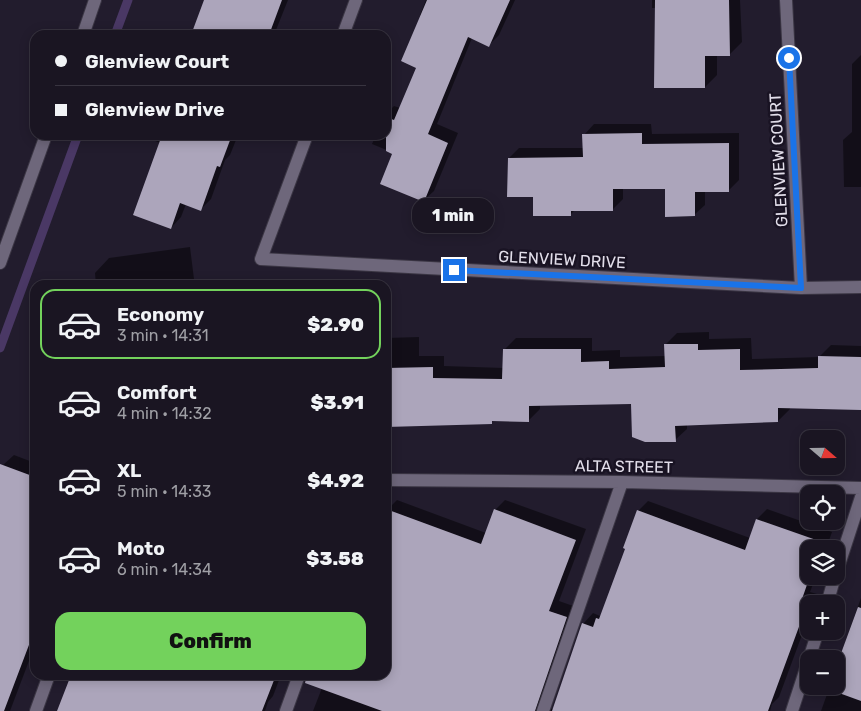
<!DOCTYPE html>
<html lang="en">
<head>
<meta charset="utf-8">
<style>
	:root { --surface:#1a1522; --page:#27222f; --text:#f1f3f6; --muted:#9f9fa5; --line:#383440; --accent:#73d25c }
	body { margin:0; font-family:Rubik,sans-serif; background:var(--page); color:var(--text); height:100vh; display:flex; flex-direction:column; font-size:19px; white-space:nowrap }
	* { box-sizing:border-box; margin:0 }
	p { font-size:16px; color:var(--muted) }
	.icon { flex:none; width:28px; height:28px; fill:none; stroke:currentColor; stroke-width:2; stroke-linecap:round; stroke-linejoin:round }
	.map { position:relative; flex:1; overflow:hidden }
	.side { position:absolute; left:30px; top:280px; width:361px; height:400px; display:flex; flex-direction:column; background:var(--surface); border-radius:15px; box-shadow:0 2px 12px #0003,0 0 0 1px var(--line) }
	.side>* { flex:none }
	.hud { position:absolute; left:30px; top:30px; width:361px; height:110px; border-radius:15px; box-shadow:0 2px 12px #0003,0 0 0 1px var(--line); display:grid; align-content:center; height:110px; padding:0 25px; background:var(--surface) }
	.needle { width:32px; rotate:110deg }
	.controls { position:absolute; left:800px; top:430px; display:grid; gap:10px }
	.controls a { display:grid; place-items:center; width:45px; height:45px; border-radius:10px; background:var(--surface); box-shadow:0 2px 12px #0003,0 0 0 1px var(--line); font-size:25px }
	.end { position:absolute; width:22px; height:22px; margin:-11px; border:6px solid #1a73e8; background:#fff; box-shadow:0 0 0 2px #fff }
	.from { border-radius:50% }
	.bubble { position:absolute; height:35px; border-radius:15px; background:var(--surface); box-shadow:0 2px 12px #0003,0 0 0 1px var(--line); font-size:16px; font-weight:800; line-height:35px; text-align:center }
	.hud b { display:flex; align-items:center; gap:18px; height:48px; font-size:19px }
	.hud b+b { border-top:1px solid var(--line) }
	.hud i { width:12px; height:12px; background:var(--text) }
	ul { padding:9px 0 0; list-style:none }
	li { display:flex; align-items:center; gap:15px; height:70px; margin:0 10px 8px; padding:0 15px; border:2px solid transparent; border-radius:15px }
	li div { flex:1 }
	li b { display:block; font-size:19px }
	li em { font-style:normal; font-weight:800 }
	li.active { border-color:var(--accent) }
	li>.icon { width:45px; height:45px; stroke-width:1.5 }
	.primary-button { display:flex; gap:10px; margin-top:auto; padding:10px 25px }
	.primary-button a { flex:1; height:58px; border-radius:15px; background:var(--accent); color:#111; font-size:20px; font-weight:800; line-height:58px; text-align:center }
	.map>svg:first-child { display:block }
	.shadow { fill:#0007 }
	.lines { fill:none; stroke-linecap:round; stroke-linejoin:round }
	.stream { stroke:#4a3865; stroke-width:9 }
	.building { fill:#aca5bb }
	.service-casing { stroke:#3b3644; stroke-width:14 }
	.minor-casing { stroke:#3b3644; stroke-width:14 }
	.service { stroke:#6e677b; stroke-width:12 }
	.minor { stroke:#6e677b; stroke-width:12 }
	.route { stroke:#1a73e8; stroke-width:6 }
	.labels { text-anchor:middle; stroke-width:5; stroke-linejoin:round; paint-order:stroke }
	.street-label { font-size:16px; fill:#e2deea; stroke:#191323 }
</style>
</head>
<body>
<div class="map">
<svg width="861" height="711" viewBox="0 0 861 711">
	<rect width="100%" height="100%" fill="#221c2d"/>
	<!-- shadow -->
	<path class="shadow" d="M206,0H288L274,35H193Z
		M426,0H515L499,35L489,45L472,38L437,124L458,133L434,191L423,201L394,153L372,144L376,135H386V114L394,106L400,108L418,67L421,16L420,15Z
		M652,0H740L742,42L730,54H717V75L705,87L656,8H652Z
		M861,55V187H844L843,140L852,132V64Z
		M594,124H651L652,134L739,133V180L728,191H705V205L694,215L666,187L623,188V199L612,210H575L571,214L534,196L509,158L519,148H584V135Z
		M155,135H238L230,155L225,160L211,199L201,209L186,204L181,217L171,228L160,143L153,140Z
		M190,247L194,279L188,285H96L95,273L109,258Z
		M709,332V339L751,338L752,359L819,357L831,345L861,346V408L790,407V409L778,421L687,424V429L675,440L632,403L540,405V409L528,421L494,420L491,422L386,426V338L419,337V356H444V366L504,368V350L516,338H592V351L620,350V357L666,356L665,345L677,333Z
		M14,455L35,463V645L10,711H0V474L3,465Z
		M397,500L486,533L495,510L505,500L586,529L559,601L576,607L546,706L552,709H554L583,624L593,613L600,616L602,614L627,549L638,511L648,501L750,538L757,519L767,509L832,532L826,549H809V576H816L810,592L817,594L813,604H809V616L779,697L772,704L770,711H313L327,675H386L387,510Z
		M861,598V711H821L830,686H836V668Z
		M72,675H281L273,696L268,702L265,711H58Z"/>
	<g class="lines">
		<!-- stream -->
		<path class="stream" d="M115,35L128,0
			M0,348L78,135"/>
	</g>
	<!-- building -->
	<path class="building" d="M204,0H282L269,35H191Z
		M427,0H510L489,47L468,37L428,134L448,143L424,202L380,184L392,154L386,151V117L394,120L416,68L401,61Z
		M655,0H729L730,56H705V88H654Z
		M642,133V144L729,143V192H695V216L665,217V189H613V211H571V216H533V197H507L508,158L583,157L582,134Z
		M162,135H232L220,167L217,166L201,211L180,203L171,229L133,215Z
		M664,344H698V350L740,349V370L818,368V356L861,357V410L778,408V422L675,426L676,442H645L632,437L631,404L529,406V422L492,421V424L386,427V368L433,367V378L502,379L503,349H581V362L609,361V369L665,367Z
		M0,464L35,477V629L4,711H0Z
		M386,509L481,544L494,509L576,540L549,611L567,617L535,711H382L305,683L307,675H386Z
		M637,510L745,550L756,519L822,542L820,549H809V576H810L801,602L807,605L768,711H552L582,623L593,627L596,618L599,619L625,549L623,548Z
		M858,607L861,608V701L828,689L829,686H836V667Z
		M71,675H276L262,711H57Z"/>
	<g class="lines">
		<defs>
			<path id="service" d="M83,35L95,0
				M0,263L46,135"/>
			<path id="minor" d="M786,0L801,288
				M343,35L356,0
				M307,135L261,259L801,288L861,287
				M386,480L622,482L861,488
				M836,574L861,497
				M827,604L835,576
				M809,659L818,631
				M36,711L49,675
				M286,711L299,675
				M543,711L622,482
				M792,711L809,659"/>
		</defs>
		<!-- service casing -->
		<use href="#service" class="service-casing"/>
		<!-- minor casing -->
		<use href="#minor" class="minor-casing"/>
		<!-- service -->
		<use href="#service" class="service"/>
		<!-- minor -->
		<use href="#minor" class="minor"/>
	</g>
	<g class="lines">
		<!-- route -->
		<path class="route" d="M454,270L801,288L789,58"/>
	</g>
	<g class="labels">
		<!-- street labels -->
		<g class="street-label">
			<text transform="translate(778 160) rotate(-93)" y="6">GLENVIEW COURT</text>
			<text transform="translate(562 259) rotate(3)" y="6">GLENVIEW DRIVE</text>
			<text transform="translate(624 466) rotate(1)" y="6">ALTA STREET</text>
		</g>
	</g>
</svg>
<div class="controls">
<a><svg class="needle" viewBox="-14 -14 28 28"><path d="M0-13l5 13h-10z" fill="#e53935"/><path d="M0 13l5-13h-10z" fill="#9f9fa5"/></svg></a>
<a><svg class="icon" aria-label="locate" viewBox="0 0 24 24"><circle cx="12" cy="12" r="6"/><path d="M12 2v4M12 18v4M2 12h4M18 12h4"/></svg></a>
<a><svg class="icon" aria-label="layers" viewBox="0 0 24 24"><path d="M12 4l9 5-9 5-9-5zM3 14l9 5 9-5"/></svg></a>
<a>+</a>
<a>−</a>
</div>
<i class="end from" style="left:789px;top:58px"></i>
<i class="end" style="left:454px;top:270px"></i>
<div class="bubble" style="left:412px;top:198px;width:82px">1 min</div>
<div class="hud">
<b><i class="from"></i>Glenview Court</b>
<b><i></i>Glenview Drive</b>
</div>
<section class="side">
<ul>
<li class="active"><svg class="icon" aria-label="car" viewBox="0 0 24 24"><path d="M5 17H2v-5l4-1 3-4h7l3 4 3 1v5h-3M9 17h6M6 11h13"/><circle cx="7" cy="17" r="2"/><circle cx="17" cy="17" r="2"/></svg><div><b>Economy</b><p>3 min · 14:31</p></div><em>$2.90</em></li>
<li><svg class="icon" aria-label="car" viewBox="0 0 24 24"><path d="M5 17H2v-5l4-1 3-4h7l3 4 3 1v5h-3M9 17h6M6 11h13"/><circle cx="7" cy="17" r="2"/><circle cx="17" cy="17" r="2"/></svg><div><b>Comfort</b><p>4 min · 14:32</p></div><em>$3.91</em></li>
<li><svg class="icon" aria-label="car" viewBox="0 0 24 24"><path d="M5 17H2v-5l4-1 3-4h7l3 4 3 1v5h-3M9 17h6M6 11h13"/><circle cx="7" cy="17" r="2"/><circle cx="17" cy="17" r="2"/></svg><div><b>XL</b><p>5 min · 14:33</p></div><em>$4.92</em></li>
<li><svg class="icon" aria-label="car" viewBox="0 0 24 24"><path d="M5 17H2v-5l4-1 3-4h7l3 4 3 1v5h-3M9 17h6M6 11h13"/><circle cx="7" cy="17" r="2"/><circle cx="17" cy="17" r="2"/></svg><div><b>Moto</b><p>6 min · 14:34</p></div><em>$3.58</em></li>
</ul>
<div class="primary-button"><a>Confirm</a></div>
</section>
</div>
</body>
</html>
